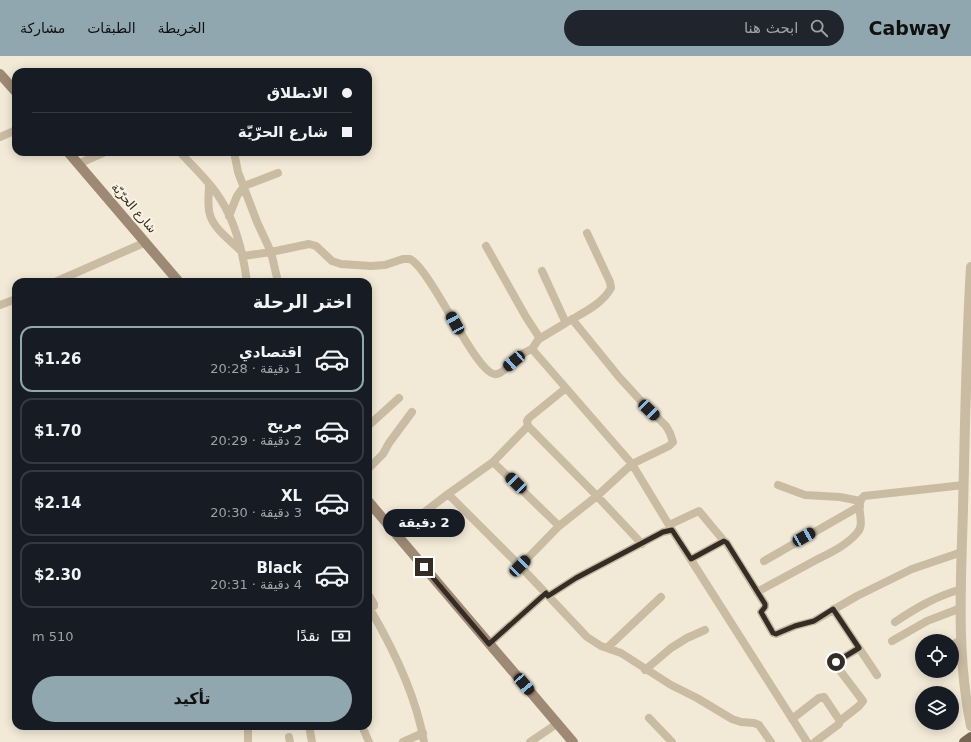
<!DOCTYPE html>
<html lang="ar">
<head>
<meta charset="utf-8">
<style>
	:root { --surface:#171b24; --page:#20242c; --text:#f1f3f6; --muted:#9ea1a6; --line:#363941; --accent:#90a7af }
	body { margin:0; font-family:"DejaVu Sans","Noto Sans Arabic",sans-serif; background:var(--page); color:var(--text); direction:rtl; height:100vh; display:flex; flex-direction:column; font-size:15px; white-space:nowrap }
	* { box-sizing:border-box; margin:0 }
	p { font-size:13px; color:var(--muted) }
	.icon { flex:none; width:22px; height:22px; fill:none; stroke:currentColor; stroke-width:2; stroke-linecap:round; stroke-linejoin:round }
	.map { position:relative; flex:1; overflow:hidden; direction:ltr }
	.panel { position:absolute; left:12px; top:222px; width:360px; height:452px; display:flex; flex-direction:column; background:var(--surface); border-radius:12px; box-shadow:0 2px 10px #0003; direction:rtl }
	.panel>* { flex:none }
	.banner { position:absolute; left:12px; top:12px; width:360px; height:88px; border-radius:12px; box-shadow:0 2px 10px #0003; direction:rtl; display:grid; align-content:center; height:88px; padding:0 20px; background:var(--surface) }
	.controls { position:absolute; left:915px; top:578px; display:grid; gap:8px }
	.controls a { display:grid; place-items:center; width:44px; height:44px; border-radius:50%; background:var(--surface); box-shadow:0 2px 10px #0003; font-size:20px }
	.end { position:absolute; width:18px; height:18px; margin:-9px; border:5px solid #352c25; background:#fff; box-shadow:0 0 0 2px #fff }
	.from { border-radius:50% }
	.bubble { position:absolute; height:28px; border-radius:14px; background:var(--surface); box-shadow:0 2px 10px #0003; font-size:13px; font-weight:700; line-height:28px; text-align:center; direction:rtl }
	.car { position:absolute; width:12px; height:24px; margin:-12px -6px; border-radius:5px; box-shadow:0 0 3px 1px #0007; background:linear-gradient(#222 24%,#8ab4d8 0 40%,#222 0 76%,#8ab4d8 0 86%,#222 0) }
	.banner b { display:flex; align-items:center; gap:14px; height:38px; font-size:15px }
	.banner b+b { border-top:1px solid var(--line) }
	.banner i { width:10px; height:10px; background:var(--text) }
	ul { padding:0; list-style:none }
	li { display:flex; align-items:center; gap:12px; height:66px; margin:0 8px 6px; padding:0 12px; border:2px solid var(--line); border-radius:12px }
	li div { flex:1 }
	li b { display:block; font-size:15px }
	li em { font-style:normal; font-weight:700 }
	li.selected { border-color:var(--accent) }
	li>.icon { width:36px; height:36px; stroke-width:1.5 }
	h2 { padding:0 20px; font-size:18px; line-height:48px }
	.pay { display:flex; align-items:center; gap:10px; height:44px; padding:0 20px; font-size:15px }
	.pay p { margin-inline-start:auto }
	.cta { display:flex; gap:8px; margin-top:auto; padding:8px 20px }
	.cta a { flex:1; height:46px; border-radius:24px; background:var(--accent); color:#111; font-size:16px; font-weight:700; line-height:46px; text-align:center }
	header { display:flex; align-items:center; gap:24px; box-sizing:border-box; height:56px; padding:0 20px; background:var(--accent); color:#111 }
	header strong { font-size:19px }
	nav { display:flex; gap:22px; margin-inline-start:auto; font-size:14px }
	.search { width:280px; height:36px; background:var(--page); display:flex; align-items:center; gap:10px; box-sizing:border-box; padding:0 14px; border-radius:22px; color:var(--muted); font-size:15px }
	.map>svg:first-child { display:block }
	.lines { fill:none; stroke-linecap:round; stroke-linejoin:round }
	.minor { stroke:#cabba3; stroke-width:8 }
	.tertiary { stroke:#cabba3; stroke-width:10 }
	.secondary { stroke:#9e8974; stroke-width:10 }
	.primary { stroke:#786655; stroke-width:10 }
	.route { stroke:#352c25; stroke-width:5 }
	.labels { text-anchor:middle; stroke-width:4; stroke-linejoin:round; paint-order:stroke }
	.street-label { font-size:12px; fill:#352c25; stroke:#faf3e3 }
</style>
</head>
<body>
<header>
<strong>Cabway</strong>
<div class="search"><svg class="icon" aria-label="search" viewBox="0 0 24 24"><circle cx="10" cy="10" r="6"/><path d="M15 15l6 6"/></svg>ابحث هنا</div>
<nav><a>الخريطة</a><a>الطبقات</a><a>مشاركة</a></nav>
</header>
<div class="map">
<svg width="971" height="686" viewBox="0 0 971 686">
	<rect width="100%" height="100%" fill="#f2e9d7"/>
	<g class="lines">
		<!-- minor -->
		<path class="minor" d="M0,81L16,74
			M180,96C192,110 207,123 217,138C235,163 243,196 247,226
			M234,96L238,116L257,166L271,196L278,226
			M78,108L105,96
			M209,128C209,138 207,150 210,159C214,173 231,185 241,195
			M229,160L237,140L244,130L278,117
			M486,190L526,261L539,281L538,284L532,293L632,408L672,474
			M243,200L271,196L309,188L316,190L332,205L341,208L371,210L385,209L403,203H410C433,215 478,324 497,318C504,317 515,304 521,299C524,296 528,295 532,293
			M55,226L146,186
			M0,249L16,243
			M564,268C580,258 602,249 611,232L610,226L587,177
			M539,283L564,268L565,265L542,215
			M566,332L529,362L527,365L528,370L597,440L642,488
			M368,370L399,342
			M493,406L559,470
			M368,413L383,398L389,387L412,356
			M778,429L805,439L840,441L860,445
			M448,438L493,406L528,370
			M669,469L699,455L724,485
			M396,478L448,438L520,510L587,581L601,590L621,597L671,629L697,642L732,663L741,666L754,667L759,669L771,686
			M691,503L724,485L726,486L765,548V551L761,556L773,577L776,578L795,570L814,565L857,540L912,513L962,496
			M764,505L860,450
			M520,510L559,470L597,440L632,408L669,390L673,386L670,377L666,370L641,345L619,321L572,263
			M757,536C777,525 796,515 816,504C830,497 847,489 857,477C867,467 853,449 864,440L964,429
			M368,538L374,548V550L370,553C394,594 416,639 424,686
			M548,540L576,522L663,476L672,474L807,686
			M833,553L877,619
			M895,566C916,552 936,540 962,533
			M892,585L927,565L961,552
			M489,588L546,537
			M952,589L961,584
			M607,592L661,541
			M645,614L671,592L687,582L705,574
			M649,662L672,686
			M792,663L819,642L824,641L840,665L839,668L815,686
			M840,665L859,650L863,645L835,608L836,606L859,592
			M248,670V686
			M309,670L312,686
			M362,670L369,686
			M289,681L290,686
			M403,686L423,677
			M530,686L558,667"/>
		<!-- tertiary -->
		<path class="tertiary" d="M971,211C966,292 965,372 963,453C961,525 956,599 971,670"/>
		<!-- secondary -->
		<path class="secondary" d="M0,18L16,36
			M68,96L179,226
			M368,445L573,686"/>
		<!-- primary -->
		<path class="primary" d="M964,686L971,681"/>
	</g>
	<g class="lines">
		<!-- route -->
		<path class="route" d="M424,511L489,588L546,537L548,540L576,522L663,476L672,474L691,503L724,485L727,487L765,548V551L761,556L773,577L776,578L795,570L814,565L833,553L859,592L836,606"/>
	</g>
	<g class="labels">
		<!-- street labels -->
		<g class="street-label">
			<text transform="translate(134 152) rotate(49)" y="4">شارع الحرّيّة</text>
		</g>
	</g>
</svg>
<div class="controls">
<a><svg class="icon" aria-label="locate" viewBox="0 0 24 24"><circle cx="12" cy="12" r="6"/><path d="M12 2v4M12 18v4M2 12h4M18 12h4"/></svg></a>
<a><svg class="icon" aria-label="layers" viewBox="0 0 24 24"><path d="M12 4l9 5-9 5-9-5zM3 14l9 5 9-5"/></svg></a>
</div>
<i class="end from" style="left:836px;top:606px"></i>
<i class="end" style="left:424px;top:511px"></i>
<div class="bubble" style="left:383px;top:453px;width:82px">2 دقيقة</div>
<i class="car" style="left:455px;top:267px;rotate:331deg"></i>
<i class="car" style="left:514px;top:305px;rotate:229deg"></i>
<i class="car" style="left:649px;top:354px;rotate:134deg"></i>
<i class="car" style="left:516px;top:427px;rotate:314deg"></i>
<i class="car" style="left:804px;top:481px;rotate:60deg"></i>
<i class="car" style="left:520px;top:510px;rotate:45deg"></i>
<i class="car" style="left:524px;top:628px;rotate:140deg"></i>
<div class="banner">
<b><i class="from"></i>الانطلاق</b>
<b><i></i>شارع الحرّيّة</b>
</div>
<section class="panel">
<h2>اختر الرحلة</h2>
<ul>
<li class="selected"><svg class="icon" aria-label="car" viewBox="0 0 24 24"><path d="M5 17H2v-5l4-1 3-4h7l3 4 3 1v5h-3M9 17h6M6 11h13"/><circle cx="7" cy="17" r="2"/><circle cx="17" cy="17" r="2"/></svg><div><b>اقتصادي</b><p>1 دقيقة · 20:28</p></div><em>$1.26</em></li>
<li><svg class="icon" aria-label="car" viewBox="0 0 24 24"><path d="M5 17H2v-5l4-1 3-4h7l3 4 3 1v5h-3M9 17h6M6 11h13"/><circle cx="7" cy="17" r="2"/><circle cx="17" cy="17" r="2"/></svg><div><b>مريح</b><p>2 دقيقة · 20:29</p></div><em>$1.70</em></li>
<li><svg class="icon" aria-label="car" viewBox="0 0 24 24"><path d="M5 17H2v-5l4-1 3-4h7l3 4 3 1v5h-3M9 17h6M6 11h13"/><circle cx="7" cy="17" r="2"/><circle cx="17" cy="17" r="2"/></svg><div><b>XL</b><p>3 دقيقة · 20:30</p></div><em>$2.14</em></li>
<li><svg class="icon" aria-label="car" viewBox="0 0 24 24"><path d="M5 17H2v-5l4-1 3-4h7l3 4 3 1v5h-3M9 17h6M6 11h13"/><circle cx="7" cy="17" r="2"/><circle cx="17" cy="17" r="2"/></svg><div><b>Black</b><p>4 دقيقة · 20:31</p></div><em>$2.30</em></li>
</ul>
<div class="pay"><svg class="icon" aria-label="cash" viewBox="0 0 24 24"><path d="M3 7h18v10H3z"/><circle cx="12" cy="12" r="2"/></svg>نقدًا<p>510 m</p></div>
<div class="cta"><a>تأكيد</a></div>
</section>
</div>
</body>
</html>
